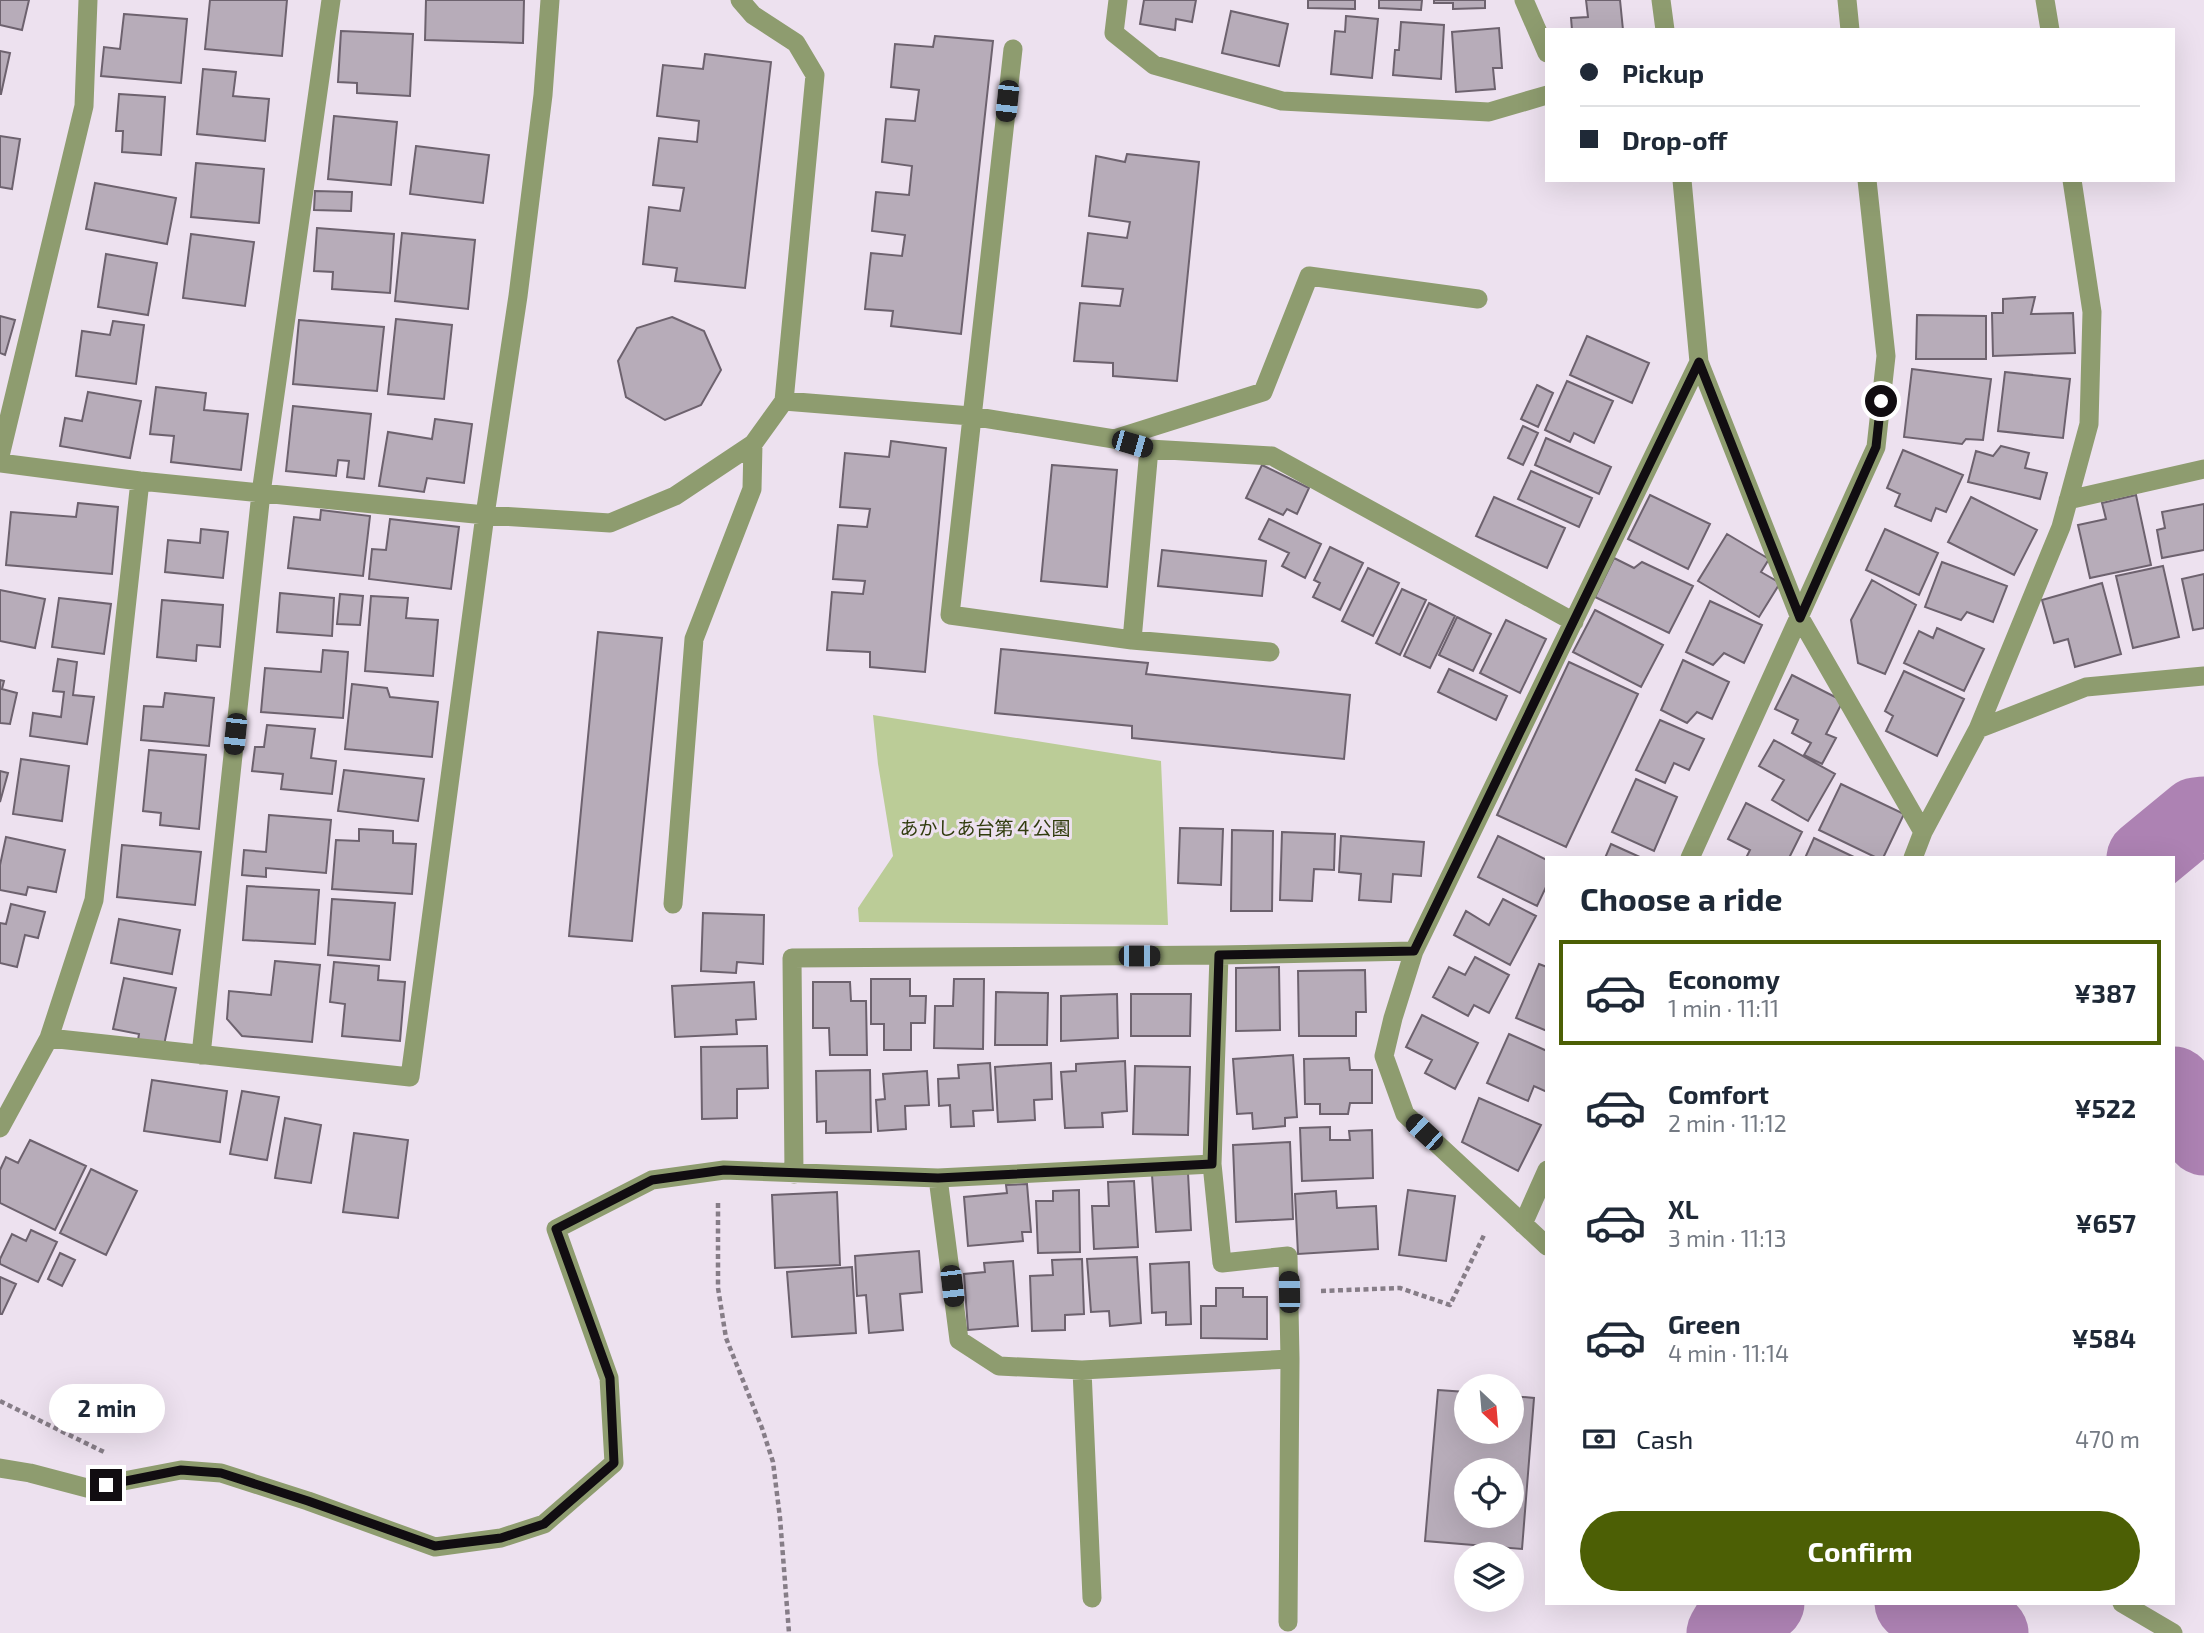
<!DOCTYPE html>
<html lang="en">
<head>
<meta charset="utf-8">
<style>
	:root { --surface:#fff; --page:#f2f2f3; --text:#1f2937; --muted:#747a83; --line:#e0e1e3; --accent:#4c5f05 }
	body { margin:0; font-family:"Exo 2","Noto Sans JP",sans-serif; background:var(--page); color:var(--text); height:100vh; display:flex; flex-direction:column; font-size:26px; white-space:nowrap }
	* { box-sizing:border-box; margin:0 }
	p { font-size:23px; color:var(--muted) }
	.icon { flex:none; width:38px; height:38px; fill:none; stroke:currentColor; stroke-width:2; stroke-linecap:round; stroke-linejoin:round }
	.map { position:relative; flex:1; overflow:hidden }
	.details { position:absolute; left:1545px; top:856px; width:630px; height:749px; display:flex; flex-direction:column; background:var(--surface); border-radius:0px; box-shadow:0 7px 28px #0002 }
	.details>* { flex:none }
	.top-card { position:absolute; left:1545px; top:28px; width:630px; height:154px; border-radius:0px; box-shadow:0 7px 28px #0002; display:grid; align-content:center; height:154px; padding:0 35px; background:var(--surface) }
	.needle { width:46px; rotate:154deg }
	.controls { position:absolute; left:1454px; top:1374px; display:grid; gap:14px }
	.controls a { display:grid; place-items:center; width:70px; height:70px; border-radius:50%; background:var(--surface); box-shadow:0 7px 28px #0002; font-size:35px }
	.end { position:absolute; width:32px; height:32px; margin:-16px; border:9px solid #110d11; background:#fff; box-shadow:0 0 0 4px #fff }
	.from { border-radius:50% }
	.bubble { position:absolute; height:49px; border-radius:24px; background:var(--surface); box-shadow:0 7px 28px #0002; font-size:23px; font-weight:700; line-height:49px; text-align:center }
	.car { position:absolute; width:21px; height:42px; margin:-21px -10px; border-radius:9px; box-shadow:0 0 5px 2px #0007; background:linear-gradient(#222 24%,#8ab4d8 0 40%,#222 0 76%,#8ab4d8 0 86%,#222 0) }
	.top-card b { display:flex; align-items:center; gap:24px; height:66px; font-size:26px }
	.top-card b+b { border-top:2px solid var(--line) }
	.top-card i { width:18px; height:18px; background:var(--text) }
	ul { padding:0; list-style:none }
	li { display:flex; align-items:center; gap:21px; height:105px; margin:0 14px 10px; padding:0 21px; border:4px solid transparent; border-radius:0px }
	li div { flex:1 }
	li b { display:block; font-size:26px }
	li em { font-style:normal; font-weight:700 }
	li.on { border-color:var(--accent) }
	li>.icon { width:63px; height:63px; stroke-width:1.5 }
	h2 { padding:0 35px; font-size:32px; line-height:84px }
	.pay { display:flex; align-items:center; gap:18px; height:77px; padding:0 35px; font-size:26px }
	.pay p { margin-inline-start:auto }
	.primary-button { display:flex; gap:14px; margin-top:auto; padding:14px 35px }
	.primary-button a { flex:1; height:80px; border-radius:42px; background:var(--accent); color:#fff; font-size:28px; font-weight:700; line-height:80px; text-align:center }
	.map>svg:first-child { display:block }
	.green { fill:#bbcc97 }
	.lines { fill:none; stroke-linecap:round; stroke-linejoin:round }
	.river { stroke:#ad82b3; stroke-width:77 }
	.building { fill:#b7acb9; stroke:#6d626e; stroke-width:2; fill-rule:evenodd }
	.path { stroke:#867d87; stroke-width:4.5; stroke-dasharray:5 3.5; stroke-linecap:butt }
	.minor { stroke:#8e9c6f; stroke-width:19 }
	.route { stroke:#110d11; stroke-width:9 }
	.labels { text-anchor:middle; stroke-width:6; stroke-linejoin:round; paint-order:stroke }
	.park-label { font-size:19px; fill:#313c0e; stroke:#ede1ef }
</style>
</head>
<body>
<div class="map">
<svg width="2204" height="1633" viewBox="0 0 2204 1633">
	<rect width="100%" height="100%" fill="#ede1ef"/>
	<!-- green -->
	<path class="green" d="M873,715L1161,761L1168,925L859,922L858,908L893,856L878,764Z"/>
	<g class="lines">
		<!-- river -->
		<path class="river" d="M2145,858L2196,816L2204,815
			M2174,1085L2204,1137
			M1913,1603L1982,1628L1990,1633
			M1725,1633L1732,1621L1766,1603"/>
	</g>
	<!-- building -->
	<path class="building" d="M0,0H29L22,30L0,25Z
		M210,0H287L282,56L205,49Z
		M426,0H524L523,43L425,40Z
		M1144,0H1196L1192,22L1176,19L1175,30L1140,24Z
		M1308,0H1355V9L1308,8Z
		M1379,0H1422L1421,10L1379,8Z
		M1434,0H1485V8L1453,9V3H1434Z
		M1586,0H1620L1623,30H1572L1571,18L1588,17Z
		M1231,11L1288,24L1279,66L1222,53Z
		M124,14L187,19L181,83L101,76L104,47L120,49Z
		M1346,16L1378,19L1372,78L1331,74L1335,31L1345,32Z
		M1401,22L1444,25L1441,79L1393,75L1395,50H1399Z
		M1499,28L1502,68H1493L1495,89L1456,92L1452,32Z
		M341,31L413,34L410,96L357,93V83L338,82Z
		M935,36L993,41L961,334L891,326L893,311L865,309L871,253L902,256L905,235L872,231L876,192L909,195L912,166L882,162L886,119L915,121L919,90L891,87L895,44L933,47Z
		M0,51L10,53L1,94H0Z
		M705,54L771,62L745,288L675,281L677,268L643,264L649,207L680,211L684,188L653,185L659,138L697,142L699,121L657,116L663,65L703,69Z
		M203,69L236,72L233,96L269,99L265,141L197,134Z
		M119,94L165,97L161,155L122,152L123,131H116Z
		M334,116L397,122L391,185L328,179Z
		M0,136L20,139L12,189L0,187Z
		M416,146L489,155L483,203L410,194Z
		M1127,154L1199,162L1177,381L1113,376V363L1074,361L1080,303L1120,306L1123,289L1082,286L1088,233L1127,238L1130,222L1089,216L1096,156L1125,162Z
		M196,163L264,169L259,223L191,217Z
		M95,183L176,198L167,244L86,229Z
		M315,191L352,192L351,211L314,210Z
		M317,228L394,234L390,293L332,289L333,272L314,271Z
		M402,233L475,240L468,309L395,301Z
		M191,234L254,242L245,306L183,298Z
		M106,254L157,263L148,315L98,307Z
		M2035,297L2031,314L2073,313L2075,353L1993,356L1992,313H2003V299Z
		M1917,315L1986,316V359H1916Z
		M0,316L15,320L5,355L0,353Z
		M672,317L704,331L721,370L701,405L665,420L626,397L618,361L637,328Z
		M396,319L452,325L444,399L388,394Z
		M299,320L384,327L377,391L293,384Z
		M113,321L144,325L136,384L76,376L82,331L110,335Z
		M1587,336L1649,363L1632,403L1570,375Z
		M1912,369L1991,379L1983,440L1966,439L1962,444L1904,437Z
		M2005,372L2070,379L2063,438L1998,431Z
		M1567,381L1613,401L1594,443L1574,433L1570,442L1545,430Z
		M1537,385L1553,393L1538,427L1521,419Z
		M156,387L206,393L204,410L248,414L241,470L171,462L174,436L150,434Z
		M88,392L141,401L130,458L60,446L65,418L82,421Z
		M293,406L371,414L364,479L347,477L349,461L338,460L336,476L286,471Z
		M435,419L472,424L464,483L427,478L424,492L379,486L388,432L432,439Z
		M1523,426L1538,433L1523,465L1508,458Z
		M1546,438L1611,467L1599,494L1535,465Z
		M891,441L946,448L925,672L870,667V652L827,650L832,592L863,594L865,581L833,579L838,525L867,527L870,509L840,507L845,453L889,457Z
		M2001,446L2029,453L2025,468L2047,473L2040,499L1968,482L1976,451L1993,456Z
		M1903,450L1963,475L1946,512L1936,508L1931,521L1895,506L1900,494L1887,488Z
		M1052,465L1117,470L1107,587L1041,581Z
		M1262,465L1309,488L1297,514L1287,509L1283,515L1246,498Z
		M1531,471L1592,498L1579,527L1518,499Z
		M1650,495L1710,524L1688,569L1628,539Z
		M2136,495L2151,565L2090,578L2078,525L2106,519L2102,503Z
		M1494,497L1565,528L1547,568L1476,536Z
		M1971,497L2037,530L2014,575L1948,542Z
		M78,503L118,507L112,574L6,565L11,512L76,517Z
		M2204,504V550L2162,558L2157,530L2165,528L2162,512Z
		M321,510L370,516L363,576L288,568L294,517L320,520Z
		M390,519L459,527L451,589L369,579L372,549L386,550Z
		M1269,519L1321,544L1305,578L1282,566L1289,553L1259,539Z
		M201,529L228,532L223,578L165,572L168,540L200,543Z
		M1885,529L1938,553L1919,595L1866,570Z
		M1727,534L1769,559L1761,572L1780,583L1759,617L1698,581Z
		M1330,547L1363,563L1340,610L1313,597L1320,583L1314,580Z
		M1162,550L1266,561L1262,596L1158,586Z
		M1614,558L1634,568L1642,562L1693,586L1669,633L1595,597Z
		M1942,562L2007,586L1993,622L1967,612L1961,620L1925,607Z
		M2163,566L2179,637L2133,648L2116,576Z
		M1368,568L1399,583L1373,636L1342,621Z
		M2204,574V628L2193,630L2182,579Z
		M1872,580L1916,605L1885,674L1858,663L1851,620Z
		M2102,583L2121,654L2075,667L2068,639L2054,643L2042,600Z
		M1402,589L1426,600L1400,655L1376,643Z
		M0,590L45,599L35,648L0,641Z
		M280,593L334,598L332,636L277,632Z
		M340,594L363,596L360,625L337,624Z
		M371,596L408,598L406,618L438,620L433,676L365,671Z
		M59,598L111,604L104,654L52,647Z
		M162,600L223,605L220,647L197,645L196,661L157,657Z
		M1710,601L1762,625L1744,663L1724,653L1713,665L1686,652Z
		M1429,603L1455,616L1430,668L1404,656Z
		M1595,610L1663,645L1641,687L1573,652Z
		M1457,617L1491,634L1473,671L1439,655Z
		M1506,620L1546,639L1520,693L1480,673Z
		M1937,628L1984,649L1964,691L1904,663L1919,631L1933,638Z
		M598,632L662,638L632,941L569,936Z
		M1001,649L1148,663L1146,674L1350,695L1344,759L1132,738V726L995,713Z
		M323,650L348,652L343,718L261,712L265,668L321,672Z
		M58,659L77,662L73,695L94,697L87,744L30,736L33,713L61,717L64,692L53,691Z
		M1683,660L1729,682L1712,719L1697,712L1687,723L1661,710Z
		M1569,662L1638,694L1566,847L1497,815Z
		M1449,669L1507,696L1496,720L1438,692Z
		M1904,671L1964,699L1937,756L1886,731L1893,716L1885,711Z
		M1792,675L1843,701L1826,734L1836,738L1822,764L1804,755L1811,743L1792,733L1798,720L1775,709Z
		M0,680L4,681L2,689L17,693L10,724L0,723Z
		M352,684L387,688L390,697L438,702L432,757L345,749Z
		M165,693L214,698L209,746L141,740L144,706L163,707Z
		M1660,720L1704,739L1689,770L1674,763L1665,783L1636,770Z
		M267,725L315,729L311,758L336,761L332,794L281,789L283,774L252,771L255,747H264Z
		M1774,740L1835,774L1808,821L1772,800L1784,780L1759,766Z
		M149,750L206,755L199,829L160,825L161,813L143,811Z
		M21,759L69,766L62,821L13,814Z
		M344,770L424,779L418,821L338,811Z
		M0,771L8,773L0,802Z
		M1636,779L1677,797L1654,851L1612,832Z
		M1841,784L1904,814L1883,858H1877L1819,830Z
		M1746,803L1802,832L1789,858H1746L1750,850L1728,839Z
		M269,815L331,820L326,873L266,868V877L242,875L244,850L266,852Z
		M1180,828L1223,829L1221,885L1178,883Z
		M359,829L393,831V843L416,844L412,894L332,889L336,840L359,841Z
		M1232,830L1273,831L1272,911H1231Z
		M1282,832L1335,834L1334,870L1314,869L1312,901L1280,900Z
		M1341,836L1424,842L1421,876L1393,874L1391,902L1359,900L1361,874L1339,872Z
		M1498,836L1547,860V885L1537,906L1478,877Z
		M6,837L65,850L56,892L28,887L26,895L0,890V865Z
		M1814,838L1856,858H1805Z
		M1611,844L1642,858H1605Z
		M122,845L201,852L195,905L117,897Z
		M247,886L319,890L315,944L243,940Z
		M332,899L395,903L390,960L328,955Z
		M1503,899L1536,916L1510,965L1454,935L1466,911L1489,925Z
		M11,904L45,912L38,938L25,935L17,967L0,963V923L6,924Z
		M703,913L764,915L763,964L737,962L736,973L701,971Z
		M119,919L180,930L172,974L111,963Z
		M1475,957L1509,975L1489,1013L1474,1005L1468,1016L1433,997L1449,967L1465,975Z
		M275,961L320,965L312,1042L242,1036L227,1019L229,991L271,995Z
		M334,962L379,966L378,980L405,982L400,1041L342,1036L345,1004L330,1002Z
		M1539,964L1547,967V1031L1516,1018Z
		M1279,967L1280,1030L1236,1031V968Z
		M1365,970L1366,1012H1356V1036H1299L1298,971Z
		M124,978L176,988L164,1045L138,1040L139,1034L113,1029Z
		M871,979H910V996H926L925,1023H911V1050H884V1024H871Z
		M954,979H984L983,1049L934,1048L935,1006H953Z
		M754,982L756,1019L736,1020L737,1034L675,1037L672,986Z
		M813,982H850L851,1001H866L867,1055H830L829,1028H813Z
		M996,992L1048,993L1047,1045H995Z
		M1117,994L1118,1038L1061,1041V996Z
		M1131,994H1191L1190,1036H1131Z
		M1422,1015L1478,1043L1455,1089L1425,1073L1432,1060L1406,1047Z
		M1509,1034L1547,1051V1092L1534,1086L1528,1101L1487,1083Z
		M767,1046L768,1088L737,1089V1118L702,1119L701,1047Z
		M1293,1055L1297,1117L1285,1118V1126L1253,1129L1252,1113L1237,1114L1233,1059Z
		M1349,1058L1350,1070H1372V1103H1350L1348,1114H1320V1104H1305L1304,1059Z
		M1125,1061L1127,1111L1102,1113L1103,1127L1065,1128L1061,1072L1076,1071V1064Z
		M990,1063L993,1110L973,1111L974,1126L951,1127L950,1105L939,1106L938,1079L959,1078L958,1065Z
		M1051,1063L1052,1099L1034,1100L1035,1120L998,1122L995,1067Z
		M1135,1066L1190,1067L1188,1135L1133,1134Z
		M870,1070L871,1132L826,1133V1121L817,1122L816,1071Z
		M927,1071L929,1105L905,1106L906,1129L878,1131L876,1100L885,1099L883,1074Z
		M152,1080L227,1091L220,1142L144,1131Z
		M242,1091L279,1097L267,1160L230,1154Z
		M1479,1098L1541,1125L1518,1171L1462,1142Z
		M285,1118L321,1125L311,1183L275,1178Z
		M1330,1127V1140H1350L1349,1131L1372,1130L1373,1178L1302,1181L1300,1128Z
		M354,1133L408,1140L398,1218L343,1212Z
		M30,1140L86,1166L55,1230L0,1203V1170L6,1157L18,1163Z
		M1290,1142L1293,1219L1236,1222L1233,1145Z
		M91,1169L137,1191L106,1255L60,1233Z
		M1188,1173L1191,1230L1156,1232L1152,1175Z
		M1134,1181L1138,1247L1094,1249L1092,1206H1109L1108,1182Z
		M1027,1184L1031,1232H1022L1023,1241L968,1246L964,1197L1007,1193L1006,1185Z
		M1079,1190L1080,1252L1038,1253L1036,1201H1053V1191Z
		M1408,1190L1455,1196L1446,1261L1399,1255Z
		M1336,1191L1337,1208L1376,1206L1378,1249L1298,1254L1295,1194Z
		M837,1192L840,1265L775,1268L772,1195Z
		M31,1230L57,1242L38,1282L0,1264V1259L12,1234L26,1241Z
		M919,1251L922,1292L900,1294L903,1330L869,1333L866,1295L857,1296L855,1256Z
		M60,1253L75,1260L62,1286L48,1279Z
		M1137,1257L1141,1323L1110,1326L1109,1311L1091,1312L1087,1259Z
		M1082,1259L1084,1314L1065,1315V1330L1032,1331L1030,1276L1053,1275L1052,1260Z
		M1013,1261L1018,1326L968,1330L964,1274L985,1272L984,1263Z
		M1189,1262L1191,1324L1166,1325V1312L1152,1313L1150,1264Z
		M852,1267L856,1333L792,1337L787,1272Z
		M0,1277L16,1284L2,1314H0Z
		M1216,1288H1243V1297H1267V1339L1201,1338V1306H1216Z
		M1438,1390L1466,1392V1432H1512V1396L1534,1398L1522,1549L1425,1541ZM1466,1470H1512V1516H1466Z"/>
	<g class="lines">
		<!-- path -->
		<path class="path" d="M718,1203V1288L726,1338L762,1428L773,1462L780,1518L789,1633
			M1321,1291L1400,1288L1450,1305L1485,1233
			M0,1401L104,1452"/>
		<!-- minor -->
		<path class="minor" d="M1118,0L1114,33L1154,65L1282,101L1489,112L1547,95
			M1524,0L1547,53
			M1661,0L1665,30
			M1847,0L1850,30
			M2045,0L2050,30
			M1013,49L950,615L1132,640L1270,652
			M1682,180L1699,362L1800,618L1923,832
			M784,401L971,416L1114,439L1149,449L1272,456L1574,622
			M1114,439L1263,392L1309,276L1478,299
			M0,456L84,106L88,0
			M0,463L140,481L485,515L610,523L675,496L753,444L784,401L815,75L796,43L753,15L740,0
			M2068,500L2204,469
			M1132,640L1149,449
			M1978,729L2061,527L2089,424L2092,312L2072,180
			M1690,858L1876,447L1886,356L1867,180
			M1913,858L1923,832L1978,729L2086,687L2204,676
			M673,904L694,639L752,489L753,444
			M49,1038L410,1077L485,515L518,296L543,95L550,0
			M201,1055L261,493L331,0
			M0,1128L49,1038L94,900L140,481
			M794,1174L792,958L1219,955L1414,951
			M938,1178L959,1340L999,1366L1082,1370L1290,1359L1288,1256L1222,1263L1212,1164L1219,955
			M1523,1224L1547,1170
			M1547,1246L1405,1114L1384,1056L1393,1018L1414,951L1699,362
			M1082,1370L1092,1598
			M0,1468L30,1473L87,1488L181,1470L221,1473L308,1501L435,1547L501,1538L544,1524L614,1463L609,1378L556,1229L652,1180L724,1170L938,1178L1212,1164
			M2122,1603L2173,1633
			M1288,1622L1290,1359"/>
	</g>
	<g class="lines">
		<!-- route -->
		<path class="route" d="M106,1485L181,1470L221,1473L308,1501L435,1546L501,1538L544,1524L614,1463L610,1378L556,1229L652,1180L724,1170L938,1178L1212,1164L1219,955L1414,951L1699,362L1800,618L1876,447L1881,401"/>
	</g>
	<g class="labels">
		<!-- park labels -->
		<g class="park-label">
			<text x="985" y="835">あかしあ台第４公園</text>
		</g>
	</g>
</svg>
<div class="controls">
<a><svg class="needle" viewBox="-14 -14 28 28"><path d="M0-13l5 13h-10z" fill="#e53935"/><path d="M0 13l5-13h-10z" fill="#747a83"/></svg></a>
<a><svg class="icon" aria-label="locate" viewBox="0 0 24 24"><circle cx="12" cy="12" r="6"/><path d="M12 2v4M12 18v4M2 12h4M18 12h4"/></svg></a>
<a><svg class="icon" aria-label="layers" viewBox="0 0 24 24"><path d="M12 4l9 5-9 5-9-5zM3 14l9 5 9-5"/></svg></a>
</div>
<i class="end from" style="left:1881px;top:401px"></i>
<i class="end" style="left:106px;top:1485px"></i>
<div class="bubble" style="left:49px;top:1384px;width:116px">2 min</div>
<i class="car" style="left:1007px;top:101px;rotate:186deg"></i>
<i class="car" style="left:1132px;top:444px;rotate:106deg"></i>
<i class="car" style="left:235px;top:734px;rotate:186deg"></i>
<i class="car" style="left:1139px;top:956px;rotate:90deg"></i>
<i class="car" style="left:1424px;top:1132px;rotate:313deg"></i>
<i class="car" style="left:952px;top:1286px;rotate:173deg"></i>
<i class="car" style="left:1289px;top:1292px;rotate:359deg"></i>
<div class="top-card">
<b><i class="from"></i>Pickup</b>
<b><i></i>Drop-off</b>
</div>
<section class="details">
<h2>Choose a ride</h2>
<ul>
<li class="on"><svg class="icon" aria-label="car" viewBox="0 0 24 24"><path d="M5 17H2v-5l4-1 3-4h7l3 4 3 1v5h-3M9 17h6M6 11h13"/><circle cx="7" cy="17" r="2"/><circle cx="17" cy="17" r="2"/></svg><div><b>Economy</b><p>1 min · 11:11</p></div><em>¥387</em></li>
<li><svg class="icon" aria-label="car" viewBox="0 0 24 24"><path d="M5 17H2v-5l4-1 3-4h7l3 4 3 1v5h-3M9 17h6M6 11h13"/><circle cx="7" cy="17" r="2"/><circle cx="17" cy="17" r="2"/></svg><div><b>Comfort</b><p>2 min · 11:12</p></div><em>¥522</em></li>
<li><svg class="icon" aria-label="car" viewBox="0 0 24 24"><path d="M5 17H2v-5l4-1 3-4h7l3 4 3 1v5h-3M9 17h6M6 11h13"/><circle cx="7" cy="17" r="2"/><circle cx="17" cy="17" r="2"/></svg><div><b>XL</b><p>3 min · 11:13</p></div><em>¥657</em></li>
<li><svg class="icon" aria-label="car" viewBox="0 0 24 24"><path d="M5 17H2v-5l4-1 3-4h7l3 4 3 1v5h-3M9 17h6M6 11h13"/><circle cx="7" cy="17" r="2"/><circle cx="17" cy="17" r="2"/></svg><div><b>Green</b><p>4 min · 11:14</p></div><em>¥584</em></li>
</ul>
<div class="pay"><svg class="icon" aria-label="cash" viewBox="0 0 24 24"><path d="M3 7h18v10H3z"/><circle cx="12" cy="12" r="2"/></svg>Cash<p>470 m</p></div>
<div class="primary-button"><a>Confirm</a></div>
</section>
</div>
</body>
</html>
